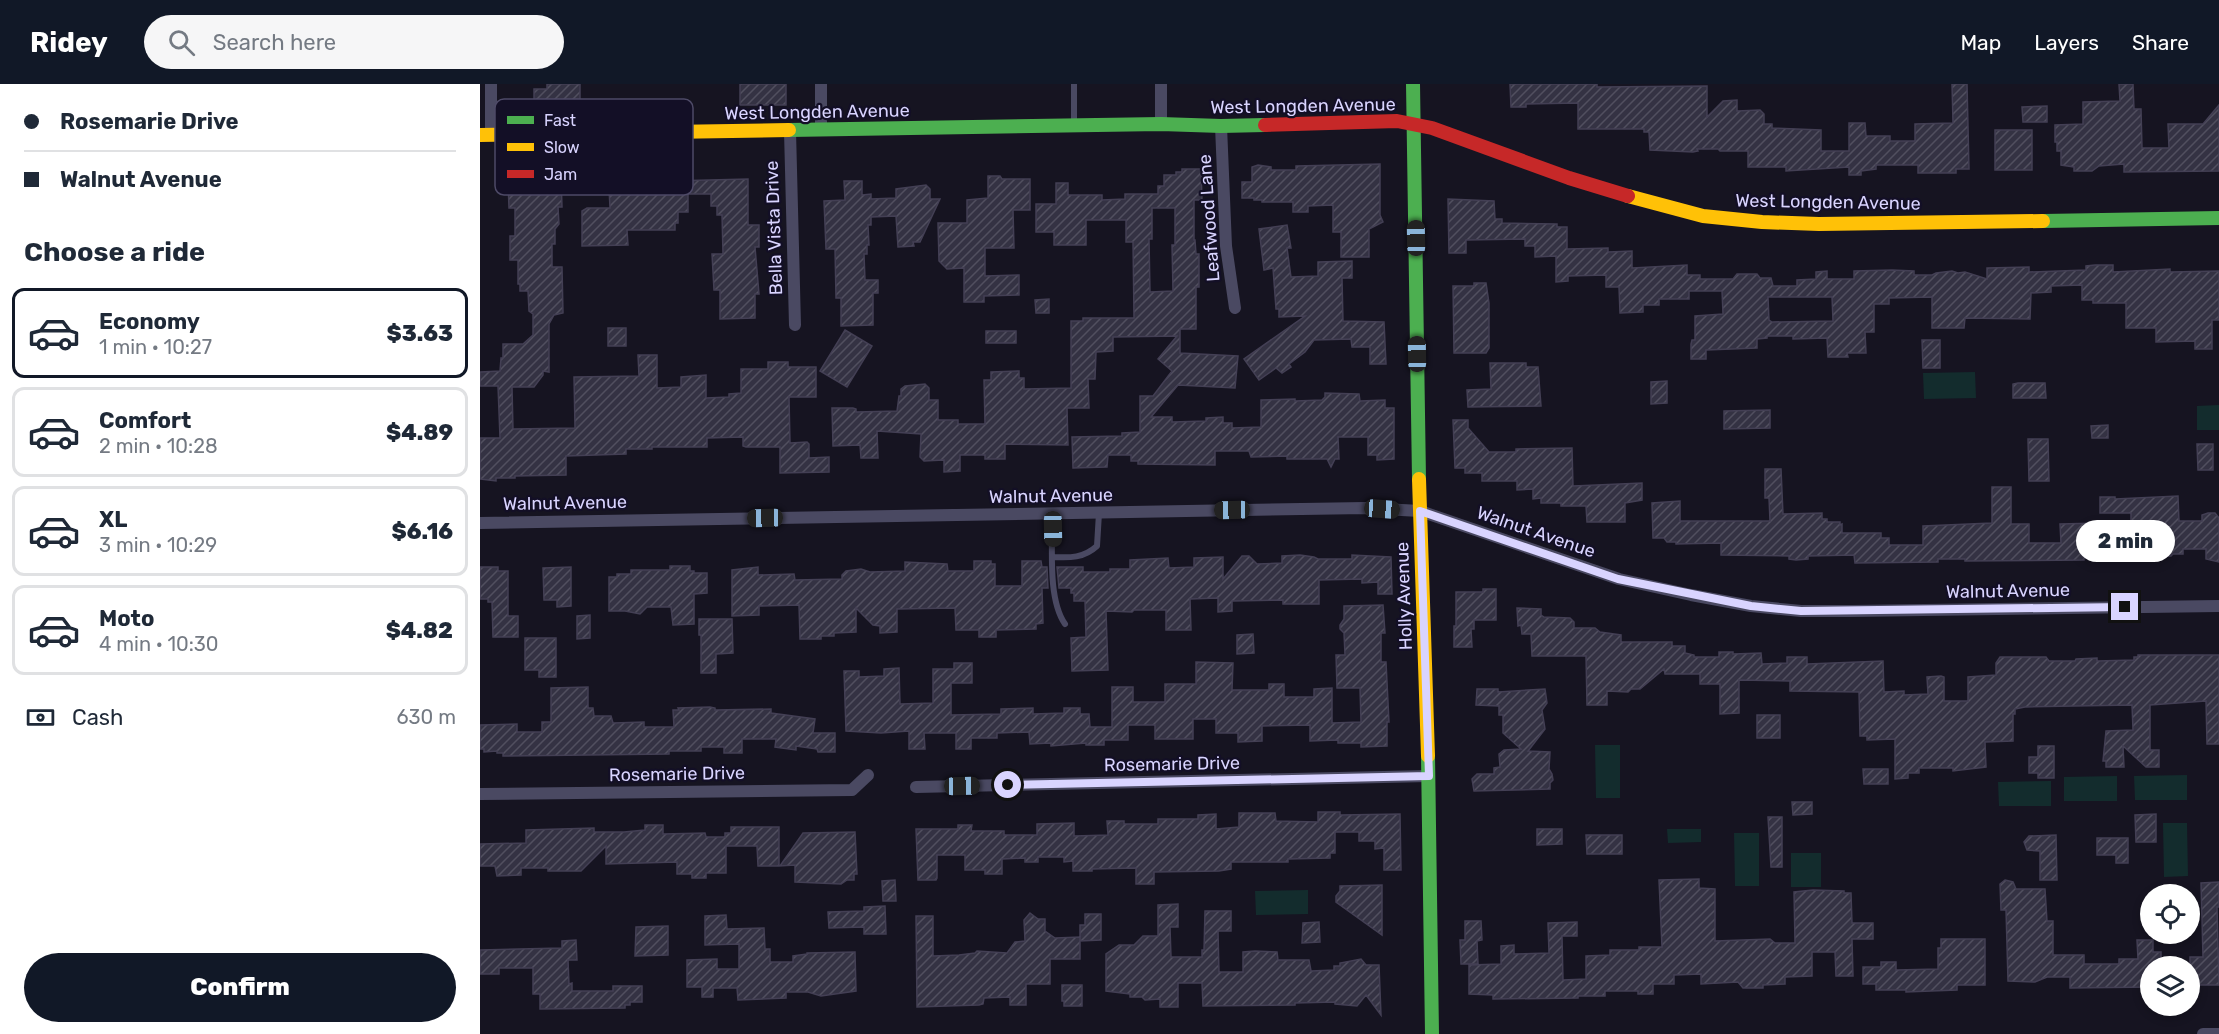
<!DOCTYPE html>
<html lang="en">
<head>
<meta charset="utf-8">
<style>
	:root { --surface:#fff; --page:#f6f6f7; --text:#1f2937; --muted:#747a83; --line:#e0e1e3; --accent:#111827 }
	body { margin:0; font-family:Rubik,sans-serif; background:var(--page); color:var(--text); height:100vh; display:flex; flex-direction:column; font-size:22px; white-space:nowrap }
	* { box-sizing:border-box; margin:0 }
	p { font-size:20px; color:var(--muted) }
	.icon { flex:none; width:33px; height:33px; fill:none; stroke:currentColor; stroke-width:2; stroke-linecap:round; stroke-linejoin:round }
	.map { position:relative; flex:1; overflow:hidden }
	.side { display:flex; flex-direction:column; background:var(--surface); width:480px }
	.side>* { flex:none }
	.guide { display:grid; align-content:center; height:132px; padding:0 24px; background:var(--surface) }
	.buttons { position:absolute; left:1660px; top:800px; display:grid; gap:12px }
	.buttons a { display:grid; place-items:center; width:60px; height:60px; border-radius:50%; background:var(--surface); box-shadow:0 3px 9px #0003; font-size:30px }
	.end { position:absolute; width:27px; height:27px; margin:-14px; border:8px solid #d9d4ff; background:#111; box-shadow:0 0 0 3px #111 }
	.from { border-radius:50% }
	.bubble { position:absolute; height:42px; border-radius:21px; background:var(--surface); box-shadow:0 3px 9px #0003; font-size:20px; font-weight:800; line-height:42px; text-align:center }
	.car { position:absolute; width:18px; height:36px; margin:-18px -9px; border-radius:8px; box-shadow:0 0 4px 2px #0007; background:linear-gradient(#222 24%,#8ab4d8 0 40%,#222 0 76%,#8ab4d8 0 86%,#222 0) }
	.guide b { display:flex; align-items:center; gap:21px; height:57px; font-size:22px }
	.guide b+b { border-top:2px solid var(--line) }
	.guide i { width:15px; height:15px; background:var(--text) }
	ul { padding:0; list-style:none }
	li { display:flex; align-items:center; gap:18px; height:90px; margin:0 12px 9px; padding:0 12px; border:3px solid var(--line); border-radius:12px }
	li div { flex:1 }
	li b { display:block; font-size:22px }
	li em { font-style:normal; font-weight:800 }
	li.on { border-color:var(--accent) }
	li>.icon { width:54px; height:54px; stroke-width:1.5 }
	h2 { padding:0 24px; font-size:27px; line-height:72px }
	.pay { display:flex; align-items:center; gap:15px; height:66px; padding:0 24px; font-size:22px }
	.pay p { margin-inline-start:auto }
	.primary-button { display:flex; gap:12px; margin-top:auto; padding:12px 24px }
	.primary-button a { flex:1; height:69px; border-radius:36px; background:var(--accent); color:#fff; font-size:24px; font-weight:800; line-height:69px; text-align:center }
	header { display:flex; align-items:center; gap:36px; box-sizing:border-box; height:84px; padding:0 30px; background:var(--accent); color:#fff }
	header strong { font-size:28px }
	nav { display:flex; gap:33px; margin-inline-start:auto; font-size:21px }
	.search { width:420px; height:54px; background:var(--page); display:flex; align-items:center; gap:15px; box-sizing:border-box; padding:0 21px; border-radius:33px; color:var(--muted); font-size:22px }
	main { display:flex; flex:1; min-height:0 }
	.map>svg:first-child { display:block }
	.green { fill:#132c2d }
	.building { fill:url(#building-hatch); stroke:#433f54; stroke-width:1.5; fill-rule:evenodd }
	.lines { fill:none; stroke-linecap:round; stroke-linejoin:round }
	.lane { stroke:#4a4962; stroke-width:6 }
	.street { stroke:#4a4962; stroke-width:12 }
	.fast { stroke:#4caf50; stroke-width:14 }
	.slow { stroke:#ffc107; stroke-width:14 }
	.jam { stroke:#c62828; stroke-width:14 }
	.route { stroke:#d9d4ff; stroke-width:8 }
	.labels { text-anchor:middle; stroke-width:4.5; stroke-linejoin:round; paint-order:stroke }
	.street-label { font-size:18px; fill:#d9d4ff; stroke:#130f26 }
	.key { fill:#130f26; stroke:#4e4a67; stroke-width:1.5 }
	.key-label { font-size:16px; fill:#d9d4ff }
</style>
</head>
<body>
<header>
<strong>Ridey</strong>
<div class="search"><svg class="icon" aria-label="search" viewBox="0 0 24 24"><circle cx="10" cy="10" r="6"/><path d="M15 15l6 6"/></svg>Search here</div>
<nav><a>Map</a><a>Layers</a><a>Share</a></nav>
</header>
<main>
<section class="side">
<div class="guide">
<b><i class="from"></i>Rosemarie Drive</b>
<b><i></i>Walnut Avenue</b>
</div>
<h2>Choose a ride</h2>
<ul>
<li class="on"><svg class="icon" aria-label="car" viewBox="0 0 24 24"><path d="M5 17H2v-5l4-1 3-4h7l3 4 3 1v5h-3M9 17h6M6 11h13"/><circle cx="7" cy="17" r="2"/><circle cx="17" cy="17" r="2"/></svg><div><b>Economy</b><p>1 min · 10:27</p></div><em>$3.63</em></li>
<li><svg class="icon" aria-label="car" viewBox="0 0 24 24"><path d="M5 17H2v-5l4-1 3-4h7l3 4 3 1v5h-3M9 17h6M6 11h13"/><circle cx="7" cy="17" r="2"/><circle cx="17" cy="17" r="2"/></svg><div><b>Comfort</b><p>2 min · 10:28</p></div><em>$4.89</em></li>
<li><svg class="icon" aria-label="car" viewBox="0 0 24 24"><path d="M5 17H2v-5l4-1 3-4h7l3 4 3 1v5h-3M9 17h6M6 11h13"/><circle cx="7" cy="17" r="2"/><circle cx="17" cy="17" r="2"/></svg><div><b>XL</b><p>3 min · 10:29</p></div><em>$6.16</em></li>
<li><svg class="icon" aria-label="car" viewBox="0 0 24 24"><path d="M5 17H2v-5l4-1 3-4h7l3 4 3 1v5h-3M9 17h6M6 11h13"/><circle cx="7" cy="17" r="2"/><circle cx="17" cy="17" r="2"/></svg><div><b>Moto</b><p>4 min · 10:30</p></div><em>$4.82</em></li>
</ul>
<div class="pay"><svg class="icon" aria-label="cash" viewBox="0 0 24 24"><path d="M3 7h18v10H3z"/><circle cx="12" cy="12" r="2"/></svg>Cash<p>630 m</p></div>
<div class="primary-button"><a>Confirm</a></div>
</section>
<div class="map">
<svg width="1739" height="950" viewBox="0 0 1739 950">
	<defs>
		<pattern id="building-hatch" width="6" height="6" patternUnits="userSpaceOnUse" patternTransform="scale(1.5)"><rect width="6" height="6" fill="#343243"/><path d="M-1 1l2-2M0 6l6-6M5 7l2-2" fill="none" stroke="#514f5f"/></pattern>
	</defs>
	<rect width="100%" height="100%" fill="#161421"/>
	<!-- green -->
	<path class="green" d="M1495,288L1496,314L1444,315L1443,289Z
		M1739,321V346H1717V322Z
		M1115,661H1140V714H1116Z
		M1707,691V716H1655L1654,692Z
		M1637,692V717H1584V693Z
		M1571,697V722H1519L1518,698Z
		M1683,739H1707L1708,792L1684,793Z
		M1187,745H1221V758L1188,759Z
		M1254,749H1279V802H1255Z
		M1311,769H1341V803H1311Z
		M828,806V830L776,831L775,807Z"/>
	<!-- building -->
	<path class="building" d="M67,0H100V19H72V23H54V5H67Z
		M260,0H306V21H260Z
		M1030,0H1117V3L1227,2V33L1243,17L1257,16V27L1280,26L1284,30V40H1292V44L1341,46V67H1369V39H1385L1386,52H1410V57H1435V40L1473,39L1472,0H1487L1489,85H1476V89H1438V81H1396V85L1381,87V91H1369V83L1306,87V83H1268V67H1240L1238,65H1217L1218,67L1213,68L1170,66L1169,48H1164V45H1098V19L1046,20V23H1031Z
		M1639,0H1653L1654,25H1661L1662,64H1689L1688,40H1723L1739,21V87L1644,88V80L1619,82L1612,87H1594V83L1581,81V67H1577V58H1575V41L1603,40V18L1640,17Z
		M1567,22V38H1543L1542,23Z
		M1515,46H1552V86H1515Z
		M900,80V131L903,138L889,145V173H861V148H853V121L828,122V128H813V118H782V116H774V114H762V98H772V83L778,81L791,83V86H816V82Z
		M702,85H721L722,116H714V156H715L716,170H719V203H716V245H700V269L758,272L755,304L698,301L671,333H692V338L726,337V334L743,333V339H752V344L781,343V316L815,315V317L842,316L845,313V309L879,310L880,317L905,316V324H914V375L897,376V371H888V353H858L859,375H855L851,383L847,375H807V372L771,373L769,367H735V381L658,380V377H651V371H628L627,383L593,384L592,353L642,352V349L660,348V312H673L692,287L678,275L697,252L633,253V267L616,268L615,295H608L609,324H587L588,361L525,360V375H505V371H480V387L464,388V376L444,377L440,373L441,350L397,347L398,374H381L380,361L353,362L352,324H373L376,325V328L417,327L419,312H421V305L425,302L445,300L449,304V316H458V336H478V340H505L504,296H511V288L539,287V294H544V305L591,304V237H603V234H654L653,158H646V136H606V161H574V148H556V120H576V99H588V111H622V116L645,115V110H678V102H684V91H696V88H702ZM672,124H695V161H692L693,207L670,208L669,155H672Z
		M49,89L53,93H81L82,123H78L79,140L75,145V160H72V183H82L83,229L74,231L69,240V288L63,287V291L54,303H32L33,345L95,344L94,293L159,292L158,271H177V304L201,303V293L226,291V314L249,313V310L261,309V285H288V278H308V283H336V313H309L310,359L327,358L329,360V374L349,373V388L300,389V363H266L263,362V353L227,354V363H172V365H146V370L86,372V391L35,392V394H16V397L0,395V354H20L18,302H0V288L20,287L21,274H23V260H43L53,251V230L49,227L48,207H40V200H38V176H30V152H35V124H29L28,97H44Z
		M508,92H520L522,95H550V126H533L534,164H505V192L539,191V211L504,212V218H484V184L467,185L459,177L458,139H487V116L508,114Z
		M268,95V141H279V163H275L279,210H275V234L240,235V206H234L232,170H243L242,131H237V122H231V110H208V128H198V139H195V146H147L148,161L102,162V127L107,124H130L129,104L135,102L167,104V100H190V97Z
		M364,97H382V111L391,110V115L416,114V105L446,101L450,105V115H460L440,158H433L434,162L418,163L416,132L391,133V141H388L389,161H387V170H384L385,196H398V209H393V241L361,242V214H356L355,165H346L344,117L365,116Z
		M968,115L1014,117L1015,135H1022V139L1077,140V143H1087V165L1128,164V168L1152,167V184L1207,181V191H1220V195H1253L1257,190H1277L1280,194H1291L1293,202H1317V196L1336,195V188L1347,187V195H1374V187L1412,186L1434,187V191H1452L1456,189L1472,187L1478,189L1485,188L1507,195V184L1549,183V188L1579,187L1606,186V182L1615,181H1633V188L1690,185V188L1739,187V236H1732V265H1715V257L1676,258V244H1646V219H1613V216H1602V201L1571,202V208L1551,209L1550,235L1485,234L1484,244H1452V213L1409,214V220H1394V248H1385L1386,269H1367L1368,273H1348L1347,254L1313,255V252H1287V254L1277,255V264L1226,266V275H1211V260L1212,256H1215V232L1243,230L1242,207H1209V215H1179V221H1163V228L1140,229L1139,203H1126V191L1088,192V197L1076,198V172L1055,173V162H1045V155L986,156V169H969ZM1288,213H1352L1353,237L1292,238L1289,236Z
		M807,141L811,164H807L811,193L838,192V178L872,177V194H862L863,237L904,238L906,280H890V263H872L871,255L834,256L825,268L809,280L811,283L802,289L796,284L779,296L764,275L825,232L799,233V225H796L793,184L784,186L779,145Z
		M994,199H1006L1009,219V264L1006,269H974L973,202H994Z
		M569,215V229H556L555,216Z
		M128,244H146V262H128Z
		M365,246L392,262L367,303L340,287Z
		M506,247H536V259H506Z
		M1442,256H1460V284H1443Z
		M1010,279H1046V283H1058L1061,322L988,323L987,306L1011,305Z
		M1187,297V319L1171,320V298Z
		M1538,299H1565L1566,314H1533V300Z
		M1290,326V344L1244,345V327Z
		M973,336H988V344L1009,368H1036V365L1092,364L1093,402L1162,399V416L1145,419V438H1107L1106,422H1081V419H1061V414L1053,415V405L1037,406V397H1002V389H985V384H975Z
		M1628,341V354H1612L1611,342Z
		M1548,355H1568L1569,397H1549Z
		M1717,360H1733V386H1718Z
		M1285,385H1301L1303,430L1342,429V435H1347V438H1360V441L1362,440V449H1401V454H1409V461H1443V442L1512,439V403H1531V440H1549V459H1581L1580,440L1619,439V453H1651V429H1620V413H1635V415L1698,412L1699,437H1722V431L1728,429H1735L1739,434V478L1726,475V465H1703V470H1693L1691,472L1672,473V470L1638,472L1608,473L1604,474V476L1485,477V475H1458V478L1375,479L1374,471L1328,472V475L1316,476L1309,475V472L1241,471V459L1196,460V458H1187L1184,454H1173L1172,419L1200,417V437H1290L1289,414H1285Z
		M820,471L834,473L838,475H872V471L911,473L912,510H898V498L882,499V495L839,496V520H803V516L752,517V527L738,528V514L710,515L711,546H686V526H654L652,528L626,527L628,586L592,587L591,554L606,553L605,517H594V509H591V504H579L577,483H603V488H630V485H650V476L688,474L689,484L714,483V474L743,473V495L762,472H769L777,480L802,479V472Z
		M494,477H511V480H515V502H542V477H561L562,483H567L568,504H562L563,539L556,540V545L516,546V553H499V546H476L475,524L417,525V548L400,549V542L393,541L376,524V548L354,549V552H341V555H320L319,521L279,522V531L252,532V486L278,483V491L314,490L315,496L362,495V491L366,487L381,485L390,488L425,487V478L467,480L468,487H494Z
		M190,482H210V487H214V489H227V509L214,510V540L193,541L191,523H167L160,530L145,527H129V493H137V490H151V486H190Z
		M0,483H18V487H28V532H38V553H13L12,518H8V515H0Z
		M91,483V522L77,523V516H64L63,484Z
		M1003,505H1016V536H994V545H991L992,563H974V542H976V508H1003Z
		M903,521L905,549H901V578H906L909,638H907V662L881,663V659H858V656L830,657V641L782,642V657L758,658V649H736V635H713V655H675V641H648V656H624V661H606V659L571,662V659L550,660L549,648L517,649V654H491V665H476V649H444L445,665H429V647L401,649L366,647L364,587H379V593L404,592V585L419,584L420,620L453,619V585H474V579H492V599H471V631L521,630V625L553,624V630L584,629V624H600V630H609L610,643H632V603H653V618H685V600H716V578L753,579L752,606H789V600H804V613H834V605L852,604V639L881,638L880,604H857L856,571H865L864,549L860,545V541L864,535V522Z
		M1037,524L1061,525V531L1064,533L1090,534L1094,538V544H1115L1120,548L1141,551V558H1192V562H1205V569L1214,571V573H1239V568H1253V570L1281,569L1282,580L1307,579V573H1327V580L1403,577L1404,608L1424,607V611L1448,610L1447,593L1461,592L1464,593V617H1488V593L1516,591V579L1520,573H1566L1569,577H1595L1596,575L1617,574V577L1654,576V573H1658V571H1739V660H1727L1726,617L1670,621V666H1679V683H1666L1643,662L1644,683H1626V677H1623L1626,647L1653,646L1652,621L1545,623L1535,625V630H1533V657L1505,658L1506,683L1473,687V684H1439V689H1428V694L1415,695V655L1387,656V652H1380L1379,608L1310,607V597L1259,596V629L1240,630V600H1220V590H1185L1184,585L1160,605H1151L1148,608L1127,607V621H1107L1106,572H1052L1051,550H1042L1041,541L1038,542Z
		M110,531V554L97,555V532Z
		M219,535H252L253,569L236,570V589H221V551H219Z
		M773,550L774,569L757,570V551Z
		M45,554H76V593H59V586H45Z
		M108,603V624H113L114,632H131L133,639L164,638V643H194L193,626H199L198,624L230,623L235,624V626L291,625V629L335,635L333,649H355V668H338L337,665L316,662V666L295,663L296,655H262V669H244V663H221V667H189V670L23,672V669H17V667L4,668V665H0V641L37,640V648H62V638H71V604Z
		M997,605H1018V608L1065,605L1067,619L1062,626L1065,645L1048,667L1070,668L1069,685L1072,690L1073,696L1070,699V705L994,707L992,695L997,690H1014V684L1020,683L1019,670L1024,666L1041,665L1023,649V631H1019V622L996,621Z
		M1277,631H1300V654H1277Z
		M1558,662H1574V694H1558V689H1549V673H1558Z
		M1383,685H1408V700H1384Z
		M1312,718H1332V730L1313,731Z
		M838,728H860V731L920,730L921,786H904V764L895,765V757H879V748H855V769H850V774L808,775V778H751V785L739,787L674,788V800H656V784L612,785V787H593V777L584,778V773H558V778H545V774L522,775V790H505V786H485V771H457V794L456,796H438L436,745H478V741H492L491,747H524V751H557V740L594,739V752L628,751L627,737H644V740H678V735H718V731L736,730V745L759,743V729H795L796,737L838,738Z
		M1676,730V758H1656L1655,731Z
		M1288,733H1302V783H1291Z
		M165,741H183V750L225,749L226,753H245V749H251V743H299V782H278L277,762H246V789H226V794H212V790H197V778L126,780V762L101,787H68V784H41V791L17,792L15,782H0V760L46,759V746L114,744V748H144L165,746Z
		M1057,745H1082V760L1057,761Z
		M375,748L377,790H374V796H367L361,800L315,798V781L300,782L323,749Z
		M1106,751H1142V770H1107Z
		M1576,751L1577,796H1560V767L1547,766L1544,758L1549,752Z
		M1617,754H1648V779H1636V771H1617Z
		M1219,795V804L1235,805V857L1290,855L1295,859H1315L1314,808L1333,806L1364,807V809H1371L1372,839H1393V855H1372L1373,892H1356L1355,868H1332V892L1305,893V900L1283,901V904H1263L1258,898L1221,900V890L1194,891V900H1173V910H1158V907H1125V912H1098V914L1013,915V911L989,910V881L1021,880V862L1034,861V870L1069,869L1068,839L1097,838V852H1082L1083,896L1106,895V872L1130,871V866H1159V863H1182L1179,796Z
		M415,796L416,817H403L402,797Z
		M1525,796L1533,798L1536,805H1565L1567,837H1573V871H1604V880H1639V875H1658L1657,856H1673V868H1681V882H1671V903L1590,904V893H1567L1555,898L1528,897L1526,826H1521L1520,800Z
		M1739,798V823H1737L1739,901H1710V873H1723L1721,799Z
		M902,801V851L856,818V812L860,807V802Z
		M698,820V843H690L691,873H722V866H724L725,827H751V847H738L739,888H763V868L775,867L797,868L798,876H829L831,887L854,886V882H860V879L881,875L886,881H899L901,931L886,911L877,922L855,920V918L815,919V921L723,922L722,899H698V923H680V915L665,916L662,913H650V910L626,907V870L639,861H654L663,852H678V821Z
		M405,822L406,850H384V843L349,844L348,828L384,827V823Z
		M550,829L558,835H565V847L575,854L600,853V875H570V900H546V921H530V913L504,914L503,920L499,921L437,923L436,832H453V872L479,871L495,869L497,867L527,869L535,858L545,857L544,836Z
		M605,830H621V856L600,857V841H605Z
		M246,831L247,845L284,844L285,865H290V878H313V872L327,870V869L375,868L376,907L341,912L328,908H306V914L258,916L257,904H233V913H222V903H207V876L237,875V885H259V860L225,861V832Z
		M985,837H1001L1002,856L997,857L998,880H981L980,856H985Z
		M839,838L840,858L822,859L823,839Z
		M188,842V871L155,872L156,843Z
		M1461,855H1505V901H1477V906L1426,908V906H1396V900H1383V883H1401V878H1416V886L1458,885V864H1461Z
		M96,856L97,876H88L89,900L92,899V907H133V902H162V918H150V921H145V924L60,925V910H53V884H19V890H0V866L82,864V857Z
		M582,901H602V922H584V917H582Z"/>
	<g class="lines">
		<!-- lane -->
		<path class="lane" d="M594,0V41
			M572,430C573,461 567,514 585,540
			M573,473C590,474 604,474 617,462L619,429"/>
		<!-- street -->
		<path class="street" d="M11,0V51
			M681,40V0
			M741,42L746,162L755,224
			M341,46V0
			M310,47L315,241
			M0,439L885,424L940,427L1139,495L1211,511L1271,522L1321,527H1371L1739,522
			M436,703L949,692
			M0,710L372,706L388,691
			M1723,950H1739"/>
		<!-- fast -->
		<path class="fast" d="M933,0L939,395
			M309,46L681,40L741,42L785,41
			M1563,137L1739,134
			M948,672L952,950"/>
		<!-- slow -->
		<path class="slow" d="M0,51L309,46
			M1148,112L1223,132L1282,138L1339,140L1563,137
			M939,395L948,672"/>
		<!-- jam -->
		<path class="jam" d="M785,41L917,37L952,44L1089,94L1148,112"/>
	</g>
	<g class="lines">
		<!-- route -->
		<path class="route" d="M528,701L949,692L940,427L1138,495L1271,522L1321,527L1645,523"/>
	</g>
	<g class="labels">
		<!-- street labels -->
		<g class="street-label">
			<text transform="translate(823 22) rotate(-1)" y="6">West Longden Avenue</text>
			<text transform="translate(337 28) rotate(-1)" y="6">West Longden Avenue</text>
			<text transform="translate(1348 118) rotate(1)" y="6">West Longden Avenue</text>
			<text transform="translate(729 134) rotate(-94)" y="6">Leafwood Lane</text>
			<text transform="translate(294 144) rotate(-92)" y="6">Bella Vista Drive</text>
			<text transform="translate(571 412) rotate(-1)" y="6">Walnut Avenue</text>
			<text transform="translate(85 419) rotate(-1)" y="6">Walnut Avenue</text>
			<text transform="translate(1056 448) rotate(19)" y="6">Walnut Avenue</text>
			<text transform="translate(1528 507) rotate(-1)" y="6">Walnut Avenue</text>
			<text transform="translate(924 512) rotate(-92)" y="6">Holly Avenue</text>
			<text transform="translate(692 680) rotate(-1)" y="6">Rosemarie Drive</text>
			<text transform="translate(197 690) rotate(-1)" y="6">Rosemarie Drive</text>
		</g>
	</g>
	<!-- legend -->
	<rect x="15" y="15" width="198" height="96" rx="9" class="key"/>
	<rect x="27" y="32" width="27" height="8" fill="#4caf50"/>
	<rect x="27" y="59" width="27" height="8" fill="#ffc107"/>
	<rect x="27" y="86" width="27" height="8" fill="#c62828"/>
	<g class="key-label">
		<text x="64" y="42">Fast</text>
		<text x="64" y="69">Slow</text>
		<text x="64" y="96">Jam</text>
	</g>
</svg>
<div class="buttons">
<a><svg class="icon" aria-label="locate" viewBox="0 0 24 24"><circle cx="12" cy="12" r="6"/><path d="M12 2v4M12 18v4M2 12h4M18 12h4"/></svg></a>
<a><svg class="icon" aria-label="layers" viewBox="0 0 24 24"><path d="M12 4l9 5-9 5-9-5zM3 14l9 5 9-5"/></svg></a>
</div>
<i class="end from" style="left:528px;top:701px"></i>
<i class="end" style="left:1645px;top:523px"></i>
<div class="bubble" style="left:1596px;top:436px;width:99px">2 min</div>
<i class="car" style="left:936px;top:154px;rotate:359deg"></i>
<i class="car" style="left:937px;top:270px;rotate:359deg"></i>
<i class="car" style="left:902px;top:425px;rotate:94deg"></i>
<i class="car" style="left:752px;top:426px;rotate:269deg"></i>
<i class="car" style="left:285px;top:434px;rotate:269deg"></i>
<i class="car" style="left:573px;top:445px;rotate:179deg"></i>
<i class="car" style="left:482px;top:702px;rotate:89deg"></i>
</div>
</main>
</body>
</html>
